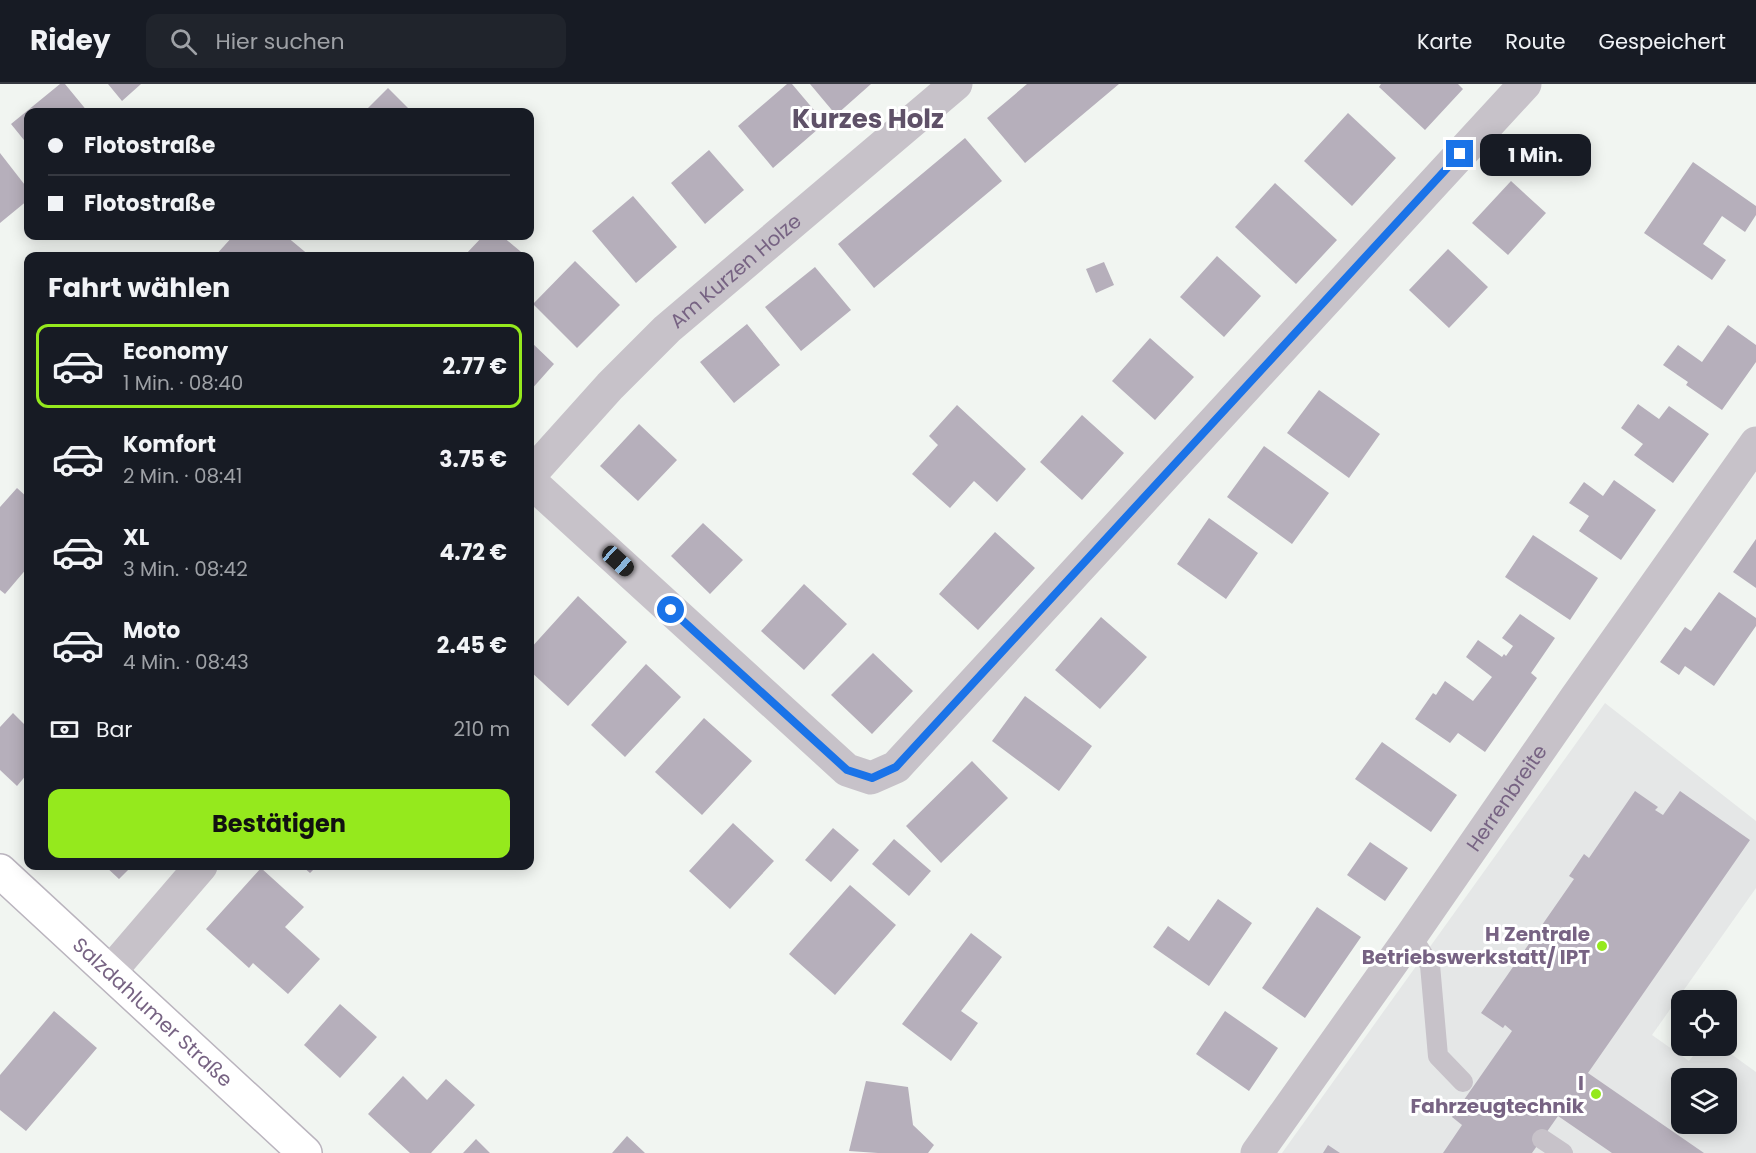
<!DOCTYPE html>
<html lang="de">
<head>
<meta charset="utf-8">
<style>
	:root { --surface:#171b24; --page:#20242c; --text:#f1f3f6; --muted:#9ea1a6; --line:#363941; --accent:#95e91d }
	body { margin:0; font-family:Poppins,sans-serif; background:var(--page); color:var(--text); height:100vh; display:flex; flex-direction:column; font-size:22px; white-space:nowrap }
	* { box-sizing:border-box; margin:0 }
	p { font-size:20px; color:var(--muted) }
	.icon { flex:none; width:33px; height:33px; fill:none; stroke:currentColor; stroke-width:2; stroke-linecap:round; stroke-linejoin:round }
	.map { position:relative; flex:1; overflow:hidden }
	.sheet { position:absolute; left:24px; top:168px; width:510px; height:618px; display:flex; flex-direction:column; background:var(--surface); border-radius:12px; box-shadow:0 3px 15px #0003 }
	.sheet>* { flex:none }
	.top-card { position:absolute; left:24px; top:24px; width:510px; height:132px; border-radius:12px; box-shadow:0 3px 15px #0003; display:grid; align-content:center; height:132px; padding:0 24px; background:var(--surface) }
	.tools { position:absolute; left:1671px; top:906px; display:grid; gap:12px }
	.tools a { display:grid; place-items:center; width:66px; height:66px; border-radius:12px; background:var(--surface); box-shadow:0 3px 15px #0003; font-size:30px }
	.end { position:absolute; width:27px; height:27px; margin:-14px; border:8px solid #1a73e8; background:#fff; box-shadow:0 0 0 3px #fff }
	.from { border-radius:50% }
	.bubble { position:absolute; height:42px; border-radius:12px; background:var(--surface); box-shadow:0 3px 15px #0003; font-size:20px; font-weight:700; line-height:42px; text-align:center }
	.car { position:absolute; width:18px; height:36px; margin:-18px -9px; border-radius:8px; box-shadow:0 0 4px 2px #0007; background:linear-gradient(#222 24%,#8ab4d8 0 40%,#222 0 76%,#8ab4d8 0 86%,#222 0) }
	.top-card b { display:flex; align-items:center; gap:21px; height:57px; font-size:22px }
	.top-card b+b { border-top:2px solid var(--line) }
	.top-card i { width:15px; height:15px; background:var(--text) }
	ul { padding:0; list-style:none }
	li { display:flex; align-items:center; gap:18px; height:84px; margin:0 12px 9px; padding:0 12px; border:3px solid transparent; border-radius:12px }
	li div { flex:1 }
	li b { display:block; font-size:22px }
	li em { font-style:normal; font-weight:700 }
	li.on { border-color:var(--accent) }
	li>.icon { width:54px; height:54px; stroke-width:1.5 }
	h2 { padding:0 24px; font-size:27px; line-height:72px }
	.pay { display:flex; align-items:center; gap:15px; height:66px; padding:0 24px; font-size:22px }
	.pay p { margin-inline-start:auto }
	.action { display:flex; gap:12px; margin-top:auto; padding:12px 24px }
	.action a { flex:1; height:69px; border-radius:12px; background:var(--accent); color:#111; font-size:24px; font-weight:700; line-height:69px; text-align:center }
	header { display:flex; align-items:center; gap:36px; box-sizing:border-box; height:84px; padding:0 30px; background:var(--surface); border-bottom:2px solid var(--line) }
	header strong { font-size:28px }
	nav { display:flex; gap:33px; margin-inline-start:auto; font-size:21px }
	.search { width:420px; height:54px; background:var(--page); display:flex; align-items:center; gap:15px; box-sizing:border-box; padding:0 21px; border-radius:12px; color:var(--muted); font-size:22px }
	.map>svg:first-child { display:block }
	.built { fill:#e5e7e7; fill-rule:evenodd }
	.building { fill:#b6afbb }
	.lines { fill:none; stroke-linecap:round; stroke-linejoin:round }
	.secondary-casing { stroke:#bab4be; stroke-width:36 }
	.lane { stroke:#c7c2c9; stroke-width:20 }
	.street { stroke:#c7c2c9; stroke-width:33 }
	.secondary { stroke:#fff; stroke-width:33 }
	.route { stroke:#1a73e8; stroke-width:8 }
	.poi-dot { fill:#95e91d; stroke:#fff; stroke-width:2 }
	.labels { text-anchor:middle; stroke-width:6; stroke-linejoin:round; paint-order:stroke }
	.street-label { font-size:20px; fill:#776383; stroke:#fff }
	.poi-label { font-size:20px; font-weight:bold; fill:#776383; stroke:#fff; text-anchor:end }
	.district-label { font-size:26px; font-weight:bold; fill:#5f5168; stroke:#fff }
</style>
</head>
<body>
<header>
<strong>Ridey</strong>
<div class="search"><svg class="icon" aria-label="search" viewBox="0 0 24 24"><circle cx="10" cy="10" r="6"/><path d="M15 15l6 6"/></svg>Hier suchen</div>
<nav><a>Karte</a><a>Route</a><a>Gespeichert</a></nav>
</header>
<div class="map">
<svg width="1756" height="1069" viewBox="0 0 1756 1069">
	<rect width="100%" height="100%" fill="#f1f5f1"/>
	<!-- built -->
	<path class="built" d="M1605,619L1756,737V804L1652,951L1689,977L1701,962H1720L1756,988V1069H1282ZM1682,994H1726V1040H1682Z"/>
	<!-- building -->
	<path class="building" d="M60,0H65L88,28H28V61L11,40Z
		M108,0H141L122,17Z
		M787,0H792L825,39L773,84L738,42Z
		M810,0H871L836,31Z
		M1027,0H1119L1025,79L987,34Z
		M1381,0H1458L1463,5L1425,46L1379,3Z
		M388,4L412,28H364Z
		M1348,29L1396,74L1352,122L1304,77Z
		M965,54L1002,97L874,204L838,160Z
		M709,66L744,106L705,140L671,99Z
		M0,69L28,105V116L0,139Z
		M1693,78L1756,122V131L1745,148L1722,132L1703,160L1726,176L1712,196L1644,149Z
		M1511,97L1546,129L1508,171L1472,139Z
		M1275,99L1337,156L1296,200L1235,143Z
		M633,112L677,163L636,199L592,147Z
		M233,152H286L310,172H215Z
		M483,152H502L526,172H468L466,170Z
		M1448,165L1488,203L1449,244L1409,206Z
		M1217,172L1261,212L1224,253L1180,213Z
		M575,177L620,221L577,264L533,220Z
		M1104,178L1114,201L1096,209L1086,185Z
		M815,183L851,226L801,267L765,223Z
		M747,240L780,281L734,319L700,278Z
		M1728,241L1756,261V278L1722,326L1686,301L1688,298L1663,281L1678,261L1702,278Z
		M1150,254L1194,293L1155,336L1112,297Z
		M530,257L554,280L530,307Z
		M1319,306L1380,350L1349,394L1287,349Z
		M1638,320L1659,335L1669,322L1709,350L1673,399L1634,371L1643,360L1621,344Z
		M957,321L1026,385L997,418L974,397L950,424L912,390L938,361L929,352Z
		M1082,331L1124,369L1082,416L1040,378Z
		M639,340L677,376L638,417L600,382Z
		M1264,362L1329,409L1292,460L1227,413Z
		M1614,396L1656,426L1621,476L1579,447L1589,432L1569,419L1584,398L1603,412Z
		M17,404L28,414V483L5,510L0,506V423Z
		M1209,434L1258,469L1226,515L1177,480Z
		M703,439L743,476L710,510L671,472Z
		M995,448L1035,484L978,546L939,510Z
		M1533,451L1598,494L1570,536L1505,493Z
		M1756,455V504L1733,488Z
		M804,500L847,540L804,586L761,547Z
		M1719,508L1756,534V542L1714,602L1685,582L1679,591L1660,578L1685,543L1691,547Z
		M578,512L627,558L568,622L530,587V565Z
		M1520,530L1555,554L1531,589L1537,594L1485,668L1458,649L1450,659L1415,635L1433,609L1436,611L1445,597L1473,617L1492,593L1466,573L1478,556L1502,573L1504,570L1506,572L1513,562L1502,554Z
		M1101,533L1147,573L1100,625L1055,586Z
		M873,569L913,607L872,650L831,611Z
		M646,580L681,613L625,673L591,641Z
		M1025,612L1092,662L1059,707L992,657Z
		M13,629L28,644V689L17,702L0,686V643Z
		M704,634L752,677L702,731L655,688Z
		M1382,658L1457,711L1431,748L1355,695Z
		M972,677L1008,714L941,779L906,742Z
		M1635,707L1658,723L1655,726L1663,731L1680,707L1750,756L1588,989L1704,1069H1612L1558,1032L1532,1069H1443L1462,1041L1452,1033L1512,947L1505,941L1503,944L1481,929L1574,795L1569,792L1584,770L1589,774Z
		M733,739L774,777L730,825L689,787Z
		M833,744L859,766L831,798L805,776Z
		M894,755L931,787L909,812L872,780Z
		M1370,758L1408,784L1385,817L1347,791Z
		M105,782H132L119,795Z
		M302,782H317L310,789Z
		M261,784L304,823L285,843L320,875L288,910L253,879L249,884L206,845Z
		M850,801L896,841L835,911L789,870Z
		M1218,815L1252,839L1209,902L1153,863L1168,842L1189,857Z
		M1317,823L1361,853L1305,934L1262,904Z
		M971,849L1002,873L961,927L978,939L951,977L902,940Z
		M340,920L377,953L340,994L304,961Z
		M54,927L97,964L26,1047L0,1026V991Z
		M1225,927L1278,964L1249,1007L1196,970Z
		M403,992L427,1016L446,995L475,1021L431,1069H410L368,1030Z
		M866,997L908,1003L913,1041L934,1061L928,1069H878L849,1067Z
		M627,1052L645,1069H612Z
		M476,1055L490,1069H463Z
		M1328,1061L1340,1069H1323Z"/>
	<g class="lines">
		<defs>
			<g id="secondary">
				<path id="s3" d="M0,787L305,1069"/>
			</g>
		</defs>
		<!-- secondary casing -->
		<use href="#secondary" class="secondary-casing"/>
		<!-- lane -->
		<path class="lane" d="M1411,852L1430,881L1438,972L1463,998
			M1542,1055L1563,1069"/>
		<!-- street -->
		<g class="street">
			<path id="s1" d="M530,391L610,302L667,245L956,0"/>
			<path d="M530,397L847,686L871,694L896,683L1525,0"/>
			<path d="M110,888L201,782"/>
			<path id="s2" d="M1257,1069L1411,852L1575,615L1756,359"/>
		</g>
		<!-- secondary -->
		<use href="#secondary" class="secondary"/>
	</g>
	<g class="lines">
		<!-- route -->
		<path class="route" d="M671,526L847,686L872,694L896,683L1460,70"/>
	</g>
	<!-- markers -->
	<g class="poi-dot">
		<circle cx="1602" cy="862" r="6"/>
		<circle cx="1596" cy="1010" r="6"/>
	</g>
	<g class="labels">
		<!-- street labels -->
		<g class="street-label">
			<text dy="7" stroke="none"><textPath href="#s1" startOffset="290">Am Kurzen Holze</textPath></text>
			<text dy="7" stroke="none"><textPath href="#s2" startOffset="434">Herrenbreite</textPath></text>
			<text dy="7" stroke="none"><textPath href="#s3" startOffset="208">Salzdahlumer Straße</textPath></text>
		</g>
		<!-- poi labels -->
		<g class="poi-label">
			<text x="1590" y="857">H Zentrale<tspan x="1590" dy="23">Betriebswerkstatt/ IPT</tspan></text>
			<text x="1584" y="1006">I<tspan x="1584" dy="23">Fahrzeugtechnik</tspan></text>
		</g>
		<!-- district labels -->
		<g class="district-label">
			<text x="868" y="44">Kurzes Holz</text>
		</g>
	</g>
</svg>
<div class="tools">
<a><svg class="icon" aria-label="locate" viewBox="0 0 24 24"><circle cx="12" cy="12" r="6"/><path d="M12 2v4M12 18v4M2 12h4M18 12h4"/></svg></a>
<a><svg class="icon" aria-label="layers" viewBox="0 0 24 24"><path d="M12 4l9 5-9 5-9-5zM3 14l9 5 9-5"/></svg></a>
</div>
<i class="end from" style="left:671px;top:526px"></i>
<i class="end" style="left:1460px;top:70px"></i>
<div class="bubble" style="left:1480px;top:50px;width:111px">1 Min.</div>
<i class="car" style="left:618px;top:477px;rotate:132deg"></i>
<div class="top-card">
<b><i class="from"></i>Flotostraße</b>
<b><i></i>Flotostraße</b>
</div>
<section class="sheet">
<h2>Fahrt wählen</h2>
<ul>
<li class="on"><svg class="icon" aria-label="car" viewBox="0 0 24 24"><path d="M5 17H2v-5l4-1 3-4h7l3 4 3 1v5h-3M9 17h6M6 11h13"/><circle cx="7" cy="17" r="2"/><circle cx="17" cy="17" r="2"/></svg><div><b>Economy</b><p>1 Min. · 08:40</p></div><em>2.77 €</em></li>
<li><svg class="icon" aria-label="car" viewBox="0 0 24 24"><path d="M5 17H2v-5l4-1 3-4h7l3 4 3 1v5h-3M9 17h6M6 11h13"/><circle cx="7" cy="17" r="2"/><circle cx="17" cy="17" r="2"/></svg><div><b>Komfort</b><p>2 Min. · 08:41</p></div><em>3.75 €</em></li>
<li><svg class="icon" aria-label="car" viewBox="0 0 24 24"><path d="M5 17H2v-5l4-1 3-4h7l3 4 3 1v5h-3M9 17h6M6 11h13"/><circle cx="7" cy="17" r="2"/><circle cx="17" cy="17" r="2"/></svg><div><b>XL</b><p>3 Min. · 08:42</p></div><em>4.72 €</em></li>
<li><svg class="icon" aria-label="car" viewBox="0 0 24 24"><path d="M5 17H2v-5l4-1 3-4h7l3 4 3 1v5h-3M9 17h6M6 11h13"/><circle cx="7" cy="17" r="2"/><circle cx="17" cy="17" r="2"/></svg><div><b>Moto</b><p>4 Min. · 08:43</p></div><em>2.45 €</em></li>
</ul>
<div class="pay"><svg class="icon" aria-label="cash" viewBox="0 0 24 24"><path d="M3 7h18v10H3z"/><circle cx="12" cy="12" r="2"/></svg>Bar<p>210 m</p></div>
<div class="action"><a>Bestätigen</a></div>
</section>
</div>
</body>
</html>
